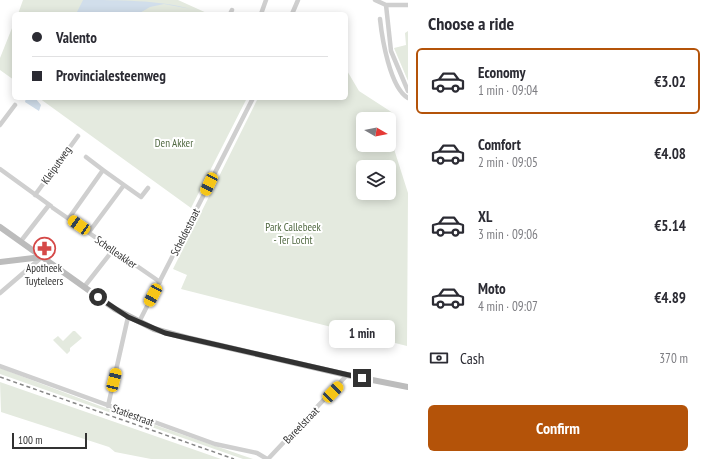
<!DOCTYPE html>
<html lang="en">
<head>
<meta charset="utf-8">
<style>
	:root { --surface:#fff; --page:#f2f2f3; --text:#2b2b33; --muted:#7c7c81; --line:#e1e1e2; --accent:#b45309 }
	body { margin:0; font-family:"PT Sans Narrow",sans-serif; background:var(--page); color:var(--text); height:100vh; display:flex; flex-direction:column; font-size:15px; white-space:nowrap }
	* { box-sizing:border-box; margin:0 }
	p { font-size:13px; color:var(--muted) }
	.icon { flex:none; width:22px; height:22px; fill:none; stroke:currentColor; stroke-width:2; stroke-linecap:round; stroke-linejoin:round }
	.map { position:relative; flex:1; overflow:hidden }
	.sheet { display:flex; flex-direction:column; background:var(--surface); width:300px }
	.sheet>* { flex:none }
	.banner { position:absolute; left:12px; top:12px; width:336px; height:88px; border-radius:6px; box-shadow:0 2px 10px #0003; display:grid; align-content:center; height:88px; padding:0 20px; background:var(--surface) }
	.needle { width:26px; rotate:99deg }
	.controls { position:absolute; left:356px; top:112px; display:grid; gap:8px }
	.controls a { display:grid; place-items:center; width:40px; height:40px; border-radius:6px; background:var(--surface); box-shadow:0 2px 10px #0003; font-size:20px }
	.scale { position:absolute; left:12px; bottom:10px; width:75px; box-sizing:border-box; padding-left:4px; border:2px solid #323232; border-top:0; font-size:11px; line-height:14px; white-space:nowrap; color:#323232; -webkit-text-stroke:3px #fff; paint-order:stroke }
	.end { position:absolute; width:18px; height:18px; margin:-9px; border:5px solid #323232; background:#fff; box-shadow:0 0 0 2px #fff }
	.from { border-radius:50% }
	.bubble { position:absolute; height:28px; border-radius:6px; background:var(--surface); box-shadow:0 2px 10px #0003; font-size:13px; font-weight:700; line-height:28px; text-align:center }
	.car { position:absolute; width:12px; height:24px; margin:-12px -6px; border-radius:5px; box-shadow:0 0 3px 1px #0007; background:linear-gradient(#f5c518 24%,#345 0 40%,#f5c518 0 76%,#345 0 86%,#f5c518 0) }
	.banner b { display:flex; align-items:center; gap:14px; height:38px; font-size:15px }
	.banner b+b { border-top:1px solid var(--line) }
	.banner i { width:10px; height:10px; background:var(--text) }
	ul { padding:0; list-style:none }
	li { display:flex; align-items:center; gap:12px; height:66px; margin:0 8px 6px; padding:0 12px; border:2px solid transparent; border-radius:6px }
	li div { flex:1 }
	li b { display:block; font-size:15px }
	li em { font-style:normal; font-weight:700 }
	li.current { border-color:var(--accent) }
	li>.icon { width:36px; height:36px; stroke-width:1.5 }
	h2 { padding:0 20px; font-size:18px; line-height:48px }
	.pay { display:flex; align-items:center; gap:10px; height:44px; padding:0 20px; font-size:15px }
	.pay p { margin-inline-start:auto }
	.cta { display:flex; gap:8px; margin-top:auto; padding:8px 20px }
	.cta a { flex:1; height:46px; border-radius:6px; background:var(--accent); color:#fff; font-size:16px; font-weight:700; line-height:46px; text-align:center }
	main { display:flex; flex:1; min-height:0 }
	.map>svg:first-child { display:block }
	.green { fill:#e4eadf; fill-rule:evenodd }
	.water { fill:#d1deeb }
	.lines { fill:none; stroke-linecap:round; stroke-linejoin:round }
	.street { stroke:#cfcfcf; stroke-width:4.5 }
	.secondary { stroke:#bcbcbc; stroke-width:6 }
	.rail { stroke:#878787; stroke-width:1.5; stroke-dasharray:4 3; stroke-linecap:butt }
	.route { stroke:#323232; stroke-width:5 }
	.labels { text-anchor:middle; stroke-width:4; stroke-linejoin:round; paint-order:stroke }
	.park-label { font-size:11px; fill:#526a43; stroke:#fff }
	.street-label { font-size:11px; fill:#323232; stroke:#fff }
	.poi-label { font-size:11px; fill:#323232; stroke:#fff }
</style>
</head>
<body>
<main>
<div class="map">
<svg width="408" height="459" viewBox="0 0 408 459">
	<rect width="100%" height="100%" fill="#fff"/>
	<!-- green -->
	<path class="green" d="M23,0H178L209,14H18Z
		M14,23V80L0,70V58Z
		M408,31V81L394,48L406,45L405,33Z
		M346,69L359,91L393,113L395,125L394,149L408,193L407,346L181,289L187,275L173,269L258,98H346ZM363,119H389V145H363ZM363,167H389V193H363Z
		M39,98H247L191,208Z
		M73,331H75L82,338L70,348V351L67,354L53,340L58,336L63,341Z
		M0,368L100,406L253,459H243L0,374Z
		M0,382L221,459H151L115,452L109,447L1,412Z"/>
	<!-- water -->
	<path class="water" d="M83,0C117,0 159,0 191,9L164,4L150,7L138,14H76Z
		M26,98H35L41,105L39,111L25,102Z"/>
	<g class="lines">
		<!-- street -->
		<path class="street" d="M375,0L386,5H408
			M386,5L391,51L408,91
			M230,14L232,10
			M261,14L266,0
			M292,14L298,0
			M380,19C382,38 390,88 408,98
			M0,125L15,105
			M86,157L103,170
			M0,169L51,206
			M124,185L141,197L148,188
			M35,195L78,136
			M53,208L160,282
			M69,218L103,170L124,185L89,232
			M21,241L49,205
			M84,287L113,250
			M0,293L42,257
			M139,322L253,98
			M0,366L215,444L257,453L267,459
			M108,406L128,317
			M268,459L347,375"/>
		<!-- secondary -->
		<path class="secondary" d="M0,227L115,309L154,329L187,338L347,375L408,387
			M0,262L42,257"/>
		<!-- rail -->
		<path class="rail" d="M0,377L234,459"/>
	</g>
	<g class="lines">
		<!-- route -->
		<path class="route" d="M98,297L128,317L165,333L362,378"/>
	</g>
	<!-- icons -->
	<defs>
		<symbol id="pharmacy-ring" viewBox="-11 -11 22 22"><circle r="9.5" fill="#fff" stroke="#d54948" stroke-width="1.5"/><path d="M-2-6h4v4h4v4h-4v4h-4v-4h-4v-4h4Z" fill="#d54948"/></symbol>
	</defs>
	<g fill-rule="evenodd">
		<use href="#pharmacy-ring" x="32" y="236" width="25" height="25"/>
	</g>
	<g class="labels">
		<!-- park labels -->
		<g class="park-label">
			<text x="174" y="147">Den Akker</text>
			<text x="293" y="231">Park Callebeek<tspan x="293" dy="13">- Ter Locht</tspan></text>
		</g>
		<!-- street labels -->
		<g class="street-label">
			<text transform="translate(56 165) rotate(-55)" y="4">Kleiputweg</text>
			<text transform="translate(185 232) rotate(-63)" y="4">Scheldestraat</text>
			<text transform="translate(116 252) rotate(35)" y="4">Schelleakker</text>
			<text transform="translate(133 415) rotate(20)" y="4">Statiestraat</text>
			<text transform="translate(301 425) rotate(-46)" y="4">Bareelstraat</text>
		</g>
		<!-- poi labels -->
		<g class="poi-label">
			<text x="44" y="272">Apotheek<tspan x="44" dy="13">Tuyteleers</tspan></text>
		</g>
	</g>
</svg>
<div class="controls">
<a><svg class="needle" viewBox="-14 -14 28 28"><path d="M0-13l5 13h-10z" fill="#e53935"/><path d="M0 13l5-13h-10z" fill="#7c7c81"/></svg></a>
<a><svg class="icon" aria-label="layers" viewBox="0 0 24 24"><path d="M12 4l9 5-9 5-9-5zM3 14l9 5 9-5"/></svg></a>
</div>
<div class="scale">100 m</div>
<i class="end from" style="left:98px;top:297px"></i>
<i class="end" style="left:362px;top:378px"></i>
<div class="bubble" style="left:329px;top:320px;width:66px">1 min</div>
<i class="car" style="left:209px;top:184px;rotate:206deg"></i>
<i class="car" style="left:79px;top:225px;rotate:304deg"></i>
<i class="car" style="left:153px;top:295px;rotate:208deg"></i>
<i class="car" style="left:114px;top:380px;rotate:14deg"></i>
<i class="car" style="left:333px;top:392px;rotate:44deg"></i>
<div class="banner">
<b><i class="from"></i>Valento</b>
<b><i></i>Provincialesteenweg</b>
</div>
</div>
<section class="sheet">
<h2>Choose a ride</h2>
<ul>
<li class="current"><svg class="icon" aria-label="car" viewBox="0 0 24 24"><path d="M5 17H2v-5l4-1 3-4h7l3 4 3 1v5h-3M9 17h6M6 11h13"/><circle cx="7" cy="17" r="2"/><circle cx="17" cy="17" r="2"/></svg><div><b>Economy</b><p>1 min · 09:04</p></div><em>€3.02</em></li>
<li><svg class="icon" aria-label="car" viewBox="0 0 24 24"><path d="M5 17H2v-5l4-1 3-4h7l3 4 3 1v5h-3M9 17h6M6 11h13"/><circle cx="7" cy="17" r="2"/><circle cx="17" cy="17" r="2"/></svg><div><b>Comfort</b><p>2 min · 09:05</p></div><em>€4.08</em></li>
<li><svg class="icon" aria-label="car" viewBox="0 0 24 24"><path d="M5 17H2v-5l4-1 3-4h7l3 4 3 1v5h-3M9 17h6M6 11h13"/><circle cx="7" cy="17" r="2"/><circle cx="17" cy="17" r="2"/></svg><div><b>XL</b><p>3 min · 09:06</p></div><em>€5.14</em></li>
<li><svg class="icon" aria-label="car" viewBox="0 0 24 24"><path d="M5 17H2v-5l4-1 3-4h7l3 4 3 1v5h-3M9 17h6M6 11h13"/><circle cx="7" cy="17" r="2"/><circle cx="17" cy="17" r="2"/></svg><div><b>Moto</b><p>4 min · 09:07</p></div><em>€4.89</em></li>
</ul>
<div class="pay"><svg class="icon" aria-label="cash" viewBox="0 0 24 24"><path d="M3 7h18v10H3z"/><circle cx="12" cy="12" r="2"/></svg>Cash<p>370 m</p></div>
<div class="cta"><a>Confirm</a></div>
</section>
</main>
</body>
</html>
